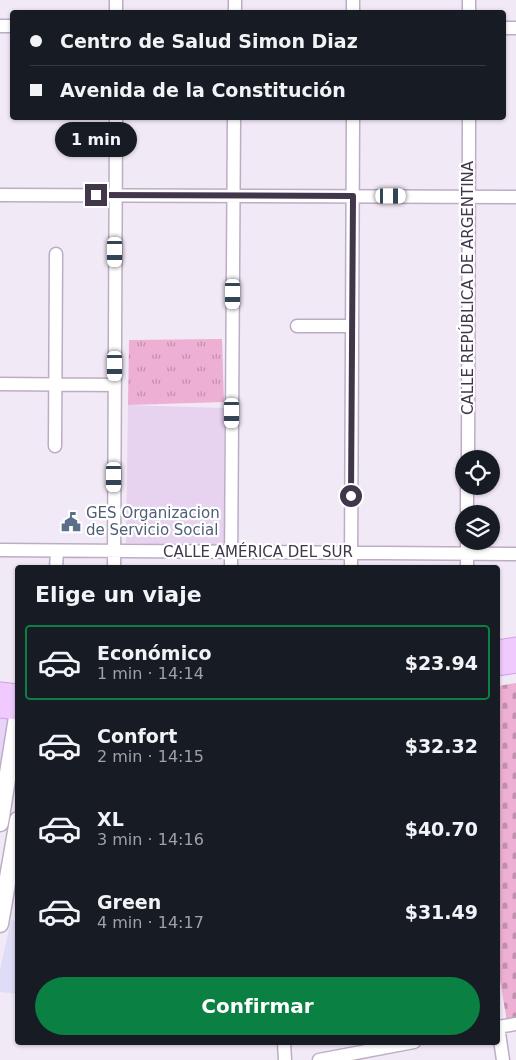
<!DOCTYPE html>
<html lang="es">
<head>
<meta charset="utf-8">
<style>
	:root { --surface:#171b24; --page:#242831; --text:#f1f3f6; --muted:#9ea1a6; --line:#363941; --accent:#0b8043 }
	body { margin:0; font-family:"DejaVu Sans",sans-serif; background:var(--page); color:var(--text); height:100vh; display:flex; flex-direction:column; font-size:19px; white-space:nowrap }
	* { box-sizing:border-box; margin:0 }
	p { font-size:16px; color:var(--muted) }
	.icon { flex:none; width:28px; height:28px; fill:none; stroke:currentColor; stroke-width:2; stroke-linecap:round; stroke-linejoin:round }
	.map { position:relative; flex:1; overflow:hidden }
	.sheet { position:absolute; left:15px; top:565px; width:485px; height:480px; display:flex; flex-direction:column; background:var(--surface); border-radius:5px; box-shadow:0 1px 4px #0004 }
	.sheet>* { flex:none }
	.banner { position:absolute; left:10px; top:10px; width:496px; height:110px; border-radius:5px; box-shadow:0 1px 4px #0004; display:grid; align-content:center; height:110px; padding:0 20px; background:var(--surface) }
	.tools { position:absolute; left:455px; top:450px; display:grid; gap:10px }
	.tools a { display:grid; place-items:center; width:45px; height:45px; border-radius:50%; background:var(--surface); box-shadow:0 1px 4px #0004; font-size:25px }
	.end { position:absolute; width:22px; height:22px; margin:-11px; border:6px solid #42364b; background:#fff; box-shadow:0 0 0 2px #fff }
	.from { border-radius:50% }
	.bubble { position:absolute; height:35px; border-radius:18px; background:var(--surface); box-shadow:0 1px 4px #0004; font-size:16px; font-weight:800; line-height:35px; text-align:center }
	.car { position:absolute; width:15px; height:30px; margin:-15px -8px; border-radius:6px; box-shadow:0 0 4px 1px #0007; background:linear-gradient(#fff 24%,#345 0 40%,#fff 0 76%,#345 0 86%,#fff 0) }
	.banner b { display:flex; align-items:center; gap:18px; height:48px; font-size:19px }
	.banner b+b { border-top:1px solid var(--line) }
	.banner i { width:12px; height:12px; background:var(--text) }
	ul { padding:0; list-style:none }
	li { display:flex; align-items:center; gap:15px; height:75px; margin:0 10px 8px; padding:0 10px; border:2px solid transparent; border-radius:5px }
	li div { flex:1 }
	li b { display:block; font-size:19px }
	li em { font-style:normal; font-weight:800 }
	li.selected { border-color:var(--accent) }
	li>.icon { width:45px; height:45px; stroke-width:1.5 }
	h2 { padding:0 20px; font-size:22px; line-height:60px }
	.button { display:flex; gap:10px; margin-top:auto; padding:10px 20px }
	.button a { flex:1; height:58px; border-radius:30px; background:var(--accent); color:#fff; font-size:20px; font-weight:800; line-height:58px; text-align:center }
	.map>svg:first-child { display:block }
	.commercial { fill:#e8d3f9 }
	.education { fill:#e7d2f0 }
	.medical { fill:#dfdcf7 }
	.cemetery { fill:url(#cemetery-stones) }
	.park { fill:url(#park-tufts) }
	.lines { fill:none; stroke-linecap:round; stroke-linejoin:round }
	.minor-casing { stroke:#bcadc5; stroke-width:15 }
	.tertiary-casing { stroke:#bcadc5; stroke-width:19 }
	.secondary-casing { stroke:#d19de6; stroke-width:21 }
	.minor { stroke:#fff; stroke-width:12 }
	.tertiary { stroke:#fff; stroke-width:16 }
	.secondary { stroke:#f0caff; stroke-width:19 }
	.route { stroke:#42364b; stroke-width:6 }
	.labels { text-anchor:middle; stroke-width:4.5; stroke-linejoin:round; paint-order:stroke }
	.street-label { font-size:15px; fill:#42364b; stroke:#fff }
	.service-label { font-size:15px; fill:#4e5e75; stroke:#fff; text-anchor:start }
</style>
</head>
<body>
<div class="map">
<svg width="516" height="1060" viewBox="0 0 516 1060">
	<defs>
		<pattern id="cemetery-stones" width="16" height="16" patternUnits="userSpaceOnUse" patternTransform="scale(1.25)"><rect width="16" height="16" fill="#edafd3"/><path d="M2 7V4a2 2 0 0 1 4 0v3zM10 15v-3a2 2 0 0 1 4 0v3z" fill="#c28fad"/></pattern>
		<pattern id="park-tufts" width="24" height="20" patternUnits="userSpaceOnUse" patternTransform="scale(1.25)"><rect width="24" height="20" fill="#edafd3"/><path d="M3 7l-1-3M5 7V3M7 7l1-3M15 17l-1-3M17 17v-4M19 17l1-3" fill="none" stroke="#c28fad"/></pattern>
	</defs>
	<rect width="100%" height="100%" fill="#f2e9f6"/>
	<!-- commercial -->
	<path class="commercial" d="M0,717L9,718L0,771Z"/>
	<!-- education -->
	<path class="education" d="M128,405L224,408V547L126,543Z"/>
	<!-- medical -->
	<path class="medical" d="M11,920L17,921V994L0,992V970Z"/>
	<!-- cemetery -->
	<path class="cemetery" d="M516,683V1020L507,1022L498,967V686Z"/>
	<!-- park -->
	<path class="park" d="M222,339L224,402L128,405L129,340Z"/>
	<g class="lines">
		<defs>
			<path id="minor" d="M116,12V0
				M235,12V0
				M353,12V0
				M469,12V0
				M0,26H12
				M504,28H516
				M0,195L516,197
				M297,326H352
				M0,384L115,385
				M55,446L56,254
				M468,459L469,118
				M467,514V486
				M467,541V568
				M0,550L516,554
				M56,568L57,551
				M114,568L116,118
				M231,568L234,118
				M351,568L353,118
				M498,1026L503,1060
				M498,1027L516,1024
				M284,1042L285,1060
				M319,1060L414,1042"/>
			<path id="tertiary" d="M0,823L18,711
				M0,924L18,820"/>
			<path id="secondary" d="M498,650L516,647
				M498,666L516,663
				M0,692L18,694
				M0,708L18,710"/>
		</defs>
		<!-- minor casing -->
		<use href="#minor" class="minor-casing"/>
		<!-- tertiary casing -->
		<use href="#tertiary" class="tertiary-casing"/>
		<!-- secondary casing -->
		<use href="#secondary" class="secondary-casing"/>
		<!-- minor -->
		<use href="#minor" class="minor"/>
		<!-- tertiary -->
		<use href="#tertiary" class="tertiary"/>
		<!-- secondary -->
		<use href="#secondary" class="secondary"/>
	</g>
	<g class="lines">
		<!-- route -->
		<path class="route" d="M96,195L353,196L351,496"/>
	</g>
	<!-- icons -->
	<defs>
		<symbol id="civic-bare" viewBox="-9 -9 18 18"><path d="M-.6-6.5H3V-4.5H.6V-3L4-1V1h2V6H-6V1h2V-1L-.6-3ZM-1.2 2.5V6h2.4V2.5Z" fill="#5c6f8a" stroke="#fff" stroke-width="2.5" paint-order="stroke"/></symbol>
	</defs>
	<g fill-rule="evenodd">
		<use href="#civic-bare" x="57" y="508" width="28" height="28"/>
	</g>
	<g class="labels">
		<!-- street labels -->
		<g class="street-label">
			<text transform="translate(468 288) rotate(-90)" y="5">CALLE REPÚBLICA DE ARGENTINA</text>
			<text x="258" y="557">CALLE AMÉRICA DEL SUR</text>
		</g>
		<!-- service labels -->
		<g class="service-label">
			<text x="86" y="518">GES Organizacion<tspan x="86" dy="17">de Servicio Social</tspan></text>
		</g>
	</g>
</svg>
<div class="tools">
<a><svg class="icon" aria-label="locate" viewBox="0 0 24 24"><circle cx="12" cy="12" r="6"/><path d="M12 2v4M12 18v4M2 12h4M18 12h4"/></svg></a>
<a><svg class="icon" aria-label="layers" viewBox="0 0 24 24"><path d="M12 4l9 5-9 5-9-5zM3 14l9 5 9-5"/></svg></a>
</div>
<i class="end from" style="left:351px;top:496px"></i>
<i class="end" style="left:96px;top:195px"></i>
<div class="bubble" style="left:55px;top:122px;width:82px">1 min</div>
<i class="car" style="left:391px;top:196px;rotate:90deg"></i>
<i class="car" style="left:115px;top:252px;rotate:180deg"></i>
<i class="car" style="left:233px;top:294px;rotate:180deg"></i>
<i class="car" style="left:115px;top:366px;rotate:180deg"></i>
<i class="car" style="left:232px;top:413px;rotate:180deg"></i>
<i class="car" style="left:114px;top:477px;rotate:180deg"></i>
<div class="banner">
<b><i class="from"></i>Centro de Salud Simon Diaz</b>
<b><i></i>Avenida de la Constitución</b>
</div>
<section class="sheet">
<h2>Elige un viaje</h2>
<ul>
<li class="selected"><svg class="icon" aria-label="car" viewBox="0 0 24 24"><path d="M5 17H2v-5l4-1 3-4h7l3 4 3 1v5h-3M9 17h6M6 11h13"/><circle cx="7" cy="17" r="2"/><circle cx="17" cy="17" r="2"/></svg><div><b>Económico</b><p>1 min · 14:14</p></div><em>$23.94</em></li>
<li><svg class="icon" aria-label="car" viewBox="0 0 24 24"><path d="M5 17H2v-5l4-1 3-4h7l3 4 3 1v5h-3M9 17h6M6 11h13"/><circle cx="7" cy="17" r="2"/><circle cx="17" cy="17" r="2"/></svg><div><b>Confort</b><p>2 min · 14:15</p></div><em>$32.32</em></li>
<li><svg class="icon" aria-label="car" viewBox="0 0 24 24"><path d="M5 17H2v-5l4-1 3-4h7l3 4 3 1v5h-3M9 17h6M6 11h13"/><circle cx="7" cy="17" r="2"/><circle cx="17" cy="17" r="2"/></svg><div><b>XL</b><p>3 min · 14:16</p></div><em>$40.70</em></li>
<li><svg class="icon" aria-label="car" viewBox="0 0 24 24"><path d="M5 17H2v-5l4-1 3-4h7l3 4 3 1v5h-3M9 17h6M6 11h13"/><circle cx="7" cy="17" r="2"/><circle cx="17" cy="17" r="2"/></svg><div><b>Green</b><p>4 min · 14:17</p></div><em>$31.49</em></li>
</ul>
<div class="button"><a>Confirmar</a></div>
</section>
</div>
</body>
</html>
